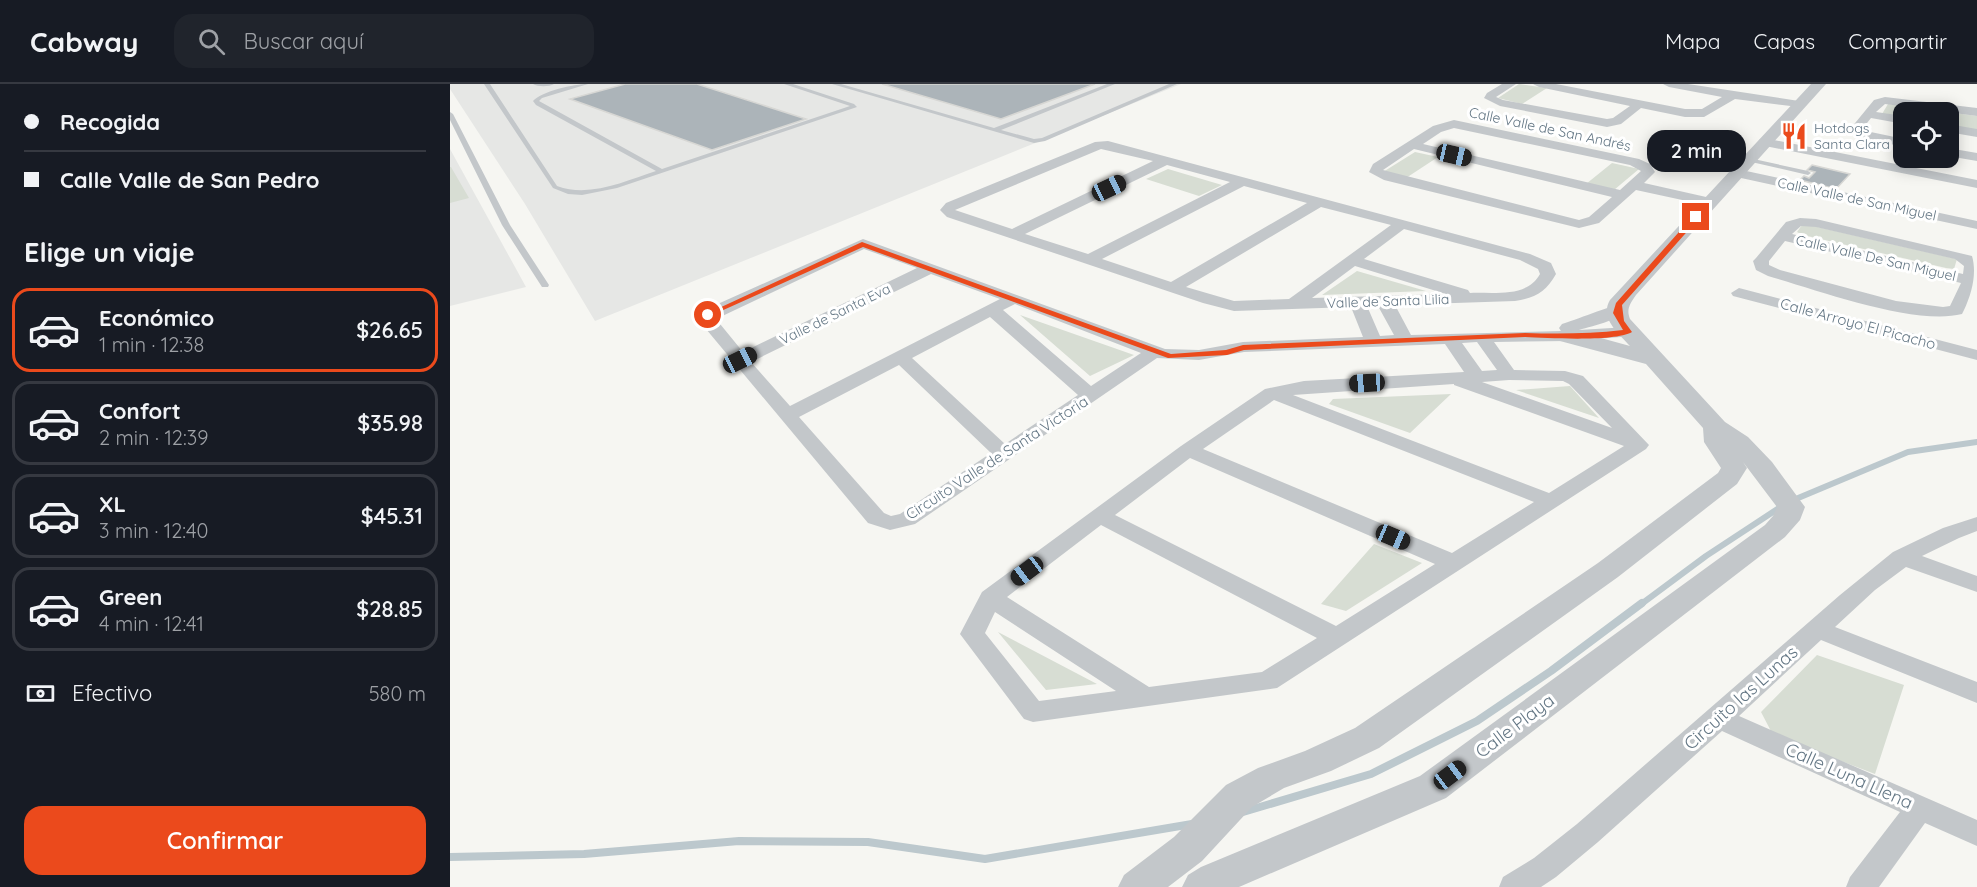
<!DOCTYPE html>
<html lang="es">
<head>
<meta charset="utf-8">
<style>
	:root { --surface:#171b24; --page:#20242c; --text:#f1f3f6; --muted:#9ea1a6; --line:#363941; --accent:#eb4a1c }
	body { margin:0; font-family:Quicksand,sans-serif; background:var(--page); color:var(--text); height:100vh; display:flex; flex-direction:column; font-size:22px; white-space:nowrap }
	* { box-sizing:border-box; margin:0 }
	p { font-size:20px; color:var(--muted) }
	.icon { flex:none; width:33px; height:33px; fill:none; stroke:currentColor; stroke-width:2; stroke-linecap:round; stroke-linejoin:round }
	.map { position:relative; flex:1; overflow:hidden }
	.side { display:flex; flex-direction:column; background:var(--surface); width:450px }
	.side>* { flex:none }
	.banner { display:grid; align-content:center; height:132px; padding:0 24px; background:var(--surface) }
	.buttons { position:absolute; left:1443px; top:18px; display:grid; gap:12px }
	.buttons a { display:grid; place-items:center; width:66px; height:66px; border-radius:12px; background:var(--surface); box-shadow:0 3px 15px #0003; font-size:30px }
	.end { position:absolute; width:27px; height:27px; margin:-14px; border:8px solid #eb4a1c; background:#fff; box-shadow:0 0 0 3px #fff }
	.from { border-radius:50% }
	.bubble { position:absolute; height:42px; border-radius:18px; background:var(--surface); box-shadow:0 3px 15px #0003; font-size:20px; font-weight:600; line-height:42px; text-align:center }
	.car { position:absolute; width:18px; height:36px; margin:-18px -9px; border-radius:8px; box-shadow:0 0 4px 2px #0007; background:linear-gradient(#222 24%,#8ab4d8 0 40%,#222 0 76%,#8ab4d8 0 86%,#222 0) }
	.banner b { display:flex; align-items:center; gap:21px; height:57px; font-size:22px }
	.banner b+b { border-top:2px solid var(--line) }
	.banner i { width:15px; height:15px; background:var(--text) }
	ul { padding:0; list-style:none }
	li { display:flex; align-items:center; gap:18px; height:84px; margin:0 12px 9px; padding:0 12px; border:3px solid var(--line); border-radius:18px }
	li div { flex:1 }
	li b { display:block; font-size:22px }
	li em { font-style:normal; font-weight:600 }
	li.on { border-color:var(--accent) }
	li>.icon { width:54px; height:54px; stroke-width:1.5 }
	h2 { padding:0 24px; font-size:27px; line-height:72px }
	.pay { display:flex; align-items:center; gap:15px; height:66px; padding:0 24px; font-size:22px }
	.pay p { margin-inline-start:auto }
	.cta { display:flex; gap:12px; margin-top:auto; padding:12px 24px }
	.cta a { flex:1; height:69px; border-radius:18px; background:var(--accent); color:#fff; font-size:24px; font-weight:600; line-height:69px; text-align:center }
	header { display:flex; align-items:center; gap:36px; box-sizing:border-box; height:84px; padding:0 30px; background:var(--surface); border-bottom:2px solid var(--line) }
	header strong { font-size:28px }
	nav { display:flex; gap:33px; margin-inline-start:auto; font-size:21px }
	.search { width:420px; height:54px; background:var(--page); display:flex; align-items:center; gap:15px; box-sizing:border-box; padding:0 21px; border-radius:18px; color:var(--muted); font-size:22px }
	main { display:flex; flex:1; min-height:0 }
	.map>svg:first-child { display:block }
	.built { fill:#e6e7e5 }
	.green { fill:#d7ddd3 }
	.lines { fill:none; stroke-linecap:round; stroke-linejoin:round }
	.stream-far1 { stroke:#bcc8cd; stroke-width:6 }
	.stream { stroke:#bcc8cd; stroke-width:8 }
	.building { fill:#acb4b9; stroke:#d7d7d4; stroke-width:1.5 }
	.service { fill:#c3c7ca; fill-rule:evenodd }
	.minor { fill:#c3c7ca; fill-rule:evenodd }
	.tertiary { fill:#c3c7ca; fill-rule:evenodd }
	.route { fill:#eb4a1c }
	.labels { text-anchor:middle; stroke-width:6; stroke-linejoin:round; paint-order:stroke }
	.far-poi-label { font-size:14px; fill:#637684; stroke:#fff; text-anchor:start }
	.far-street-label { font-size:14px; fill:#637684; stroke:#fff }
	.street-label { font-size:15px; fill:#637684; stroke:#fff }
	.near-street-label { font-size:18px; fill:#637684; stroke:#fff }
</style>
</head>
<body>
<header>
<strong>Cabway</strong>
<div class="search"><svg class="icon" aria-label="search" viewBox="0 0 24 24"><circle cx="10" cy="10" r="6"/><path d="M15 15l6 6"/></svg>Buscar aquí</div>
<nav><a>Mapa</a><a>Capas</a><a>Compartir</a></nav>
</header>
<main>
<section class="side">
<div class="banner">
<b><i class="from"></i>Recogida</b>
<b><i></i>Calle Valle de San Pedro</b>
</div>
<h2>Elige un viaje</h2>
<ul>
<li class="on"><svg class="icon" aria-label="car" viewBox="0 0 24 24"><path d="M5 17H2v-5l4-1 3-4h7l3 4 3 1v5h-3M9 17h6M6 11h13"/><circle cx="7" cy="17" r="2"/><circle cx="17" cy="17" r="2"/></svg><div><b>Económico</b><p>1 min · 12:38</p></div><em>$26.65</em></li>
<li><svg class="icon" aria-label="car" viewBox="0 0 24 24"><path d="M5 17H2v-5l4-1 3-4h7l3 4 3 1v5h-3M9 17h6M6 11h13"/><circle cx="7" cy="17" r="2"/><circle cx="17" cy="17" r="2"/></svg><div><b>Confort</b><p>2 min · 12:39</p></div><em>$35.98</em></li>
<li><svg class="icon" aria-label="car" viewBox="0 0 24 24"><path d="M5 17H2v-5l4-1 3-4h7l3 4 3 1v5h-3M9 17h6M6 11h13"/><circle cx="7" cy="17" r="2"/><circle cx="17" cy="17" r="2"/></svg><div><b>XL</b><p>3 min · 12:40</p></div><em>$45.31</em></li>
<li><svg class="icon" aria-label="car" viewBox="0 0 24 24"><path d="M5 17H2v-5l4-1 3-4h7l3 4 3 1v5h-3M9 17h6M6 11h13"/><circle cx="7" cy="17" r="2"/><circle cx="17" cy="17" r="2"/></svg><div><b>Green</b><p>4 min · 12:41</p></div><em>$28.85</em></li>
</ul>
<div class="pay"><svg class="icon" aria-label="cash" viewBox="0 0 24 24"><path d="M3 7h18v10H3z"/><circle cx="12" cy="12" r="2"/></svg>Efectivo<p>580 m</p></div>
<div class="cta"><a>Confirmar</a></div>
</section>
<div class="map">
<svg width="1527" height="803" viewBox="0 0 1527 803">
	<rect width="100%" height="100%" fill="#f6f6f2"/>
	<!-- built -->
	<path class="built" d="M0,0H731L145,237L75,120L0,5Z
		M0,65L76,203L0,222Z"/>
	<!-- green -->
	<path class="green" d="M1069,0L1097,4L1072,20L1048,14Z
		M1438,20L1527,32V47L1499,42L1498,28H1454L1453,34L1432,30Z
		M965,68L988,73L956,94L933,88Z
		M1162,79L1189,85L1164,106L1136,100Z
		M0,83H1L19,114L0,119Z
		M718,85L772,101L749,112L696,95Z
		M1352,141H1359L1507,175L1504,185L1496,184L1353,151L1347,148Z
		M907,187L976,207L872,211Z
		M570,231L684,271L640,292Z
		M1120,302L1149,334L1066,306Z
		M1001,310L960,349L879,320L883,315Z
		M924,460L972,479L896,527L871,520Z
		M548,548L647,600L596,606Z
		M1367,571L1454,601L1425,690L1323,651L1311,628Z"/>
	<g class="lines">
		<!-- stream-far1 -->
		<path class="stream-far1" d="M1341,417L1458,368L1527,358
			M1190,521L1256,472L1332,422"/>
		<!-- stream -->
		<path class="stream" d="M793,728L921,690L1027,637L1101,587L1192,519
			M0,773L134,770L289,757L418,758L535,775L742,740"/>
	</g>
	<!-- building -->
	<path class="building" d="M175,0H247L356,35L262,66L120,15Z
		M432,0H645L551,35Z
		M1362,81L1400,90L1386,105L1350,96L1354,92L1359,94L1365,88L1357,86Z"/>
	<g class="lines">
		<!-- service -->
		<path class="service" d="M34,0H40L107,102C140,114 175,97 206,87L86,21L83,17C92,7 124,0 138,0L92,14L89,17L212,85L400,22L334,0H343L404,20L407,23L167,104L132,111L118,110L103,104Z
			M83,0H104C99,3 88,3 83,0Z
			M382,0H391L544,44L657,0H665L551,46L584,55L592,54L719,0H727L595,57L584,59Z
			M0,28L3,30L60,141L99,201L98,203H92L52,141L0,36Z
			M1299,74L1358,87L1361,89L1358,91L1297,77L1296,76Z"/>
		<!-- minor -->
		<path class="minor" d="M1052,0H1066L1046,13L1053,16L1157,35L1163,34L1180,22L1089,3L1083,0H1106L1235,25H1252L1272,13L1219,3L1213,0H1238L1349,17L1355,20L1349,23L1285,15L1254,33H1235L1191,24L1171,40L1157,43L1050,22L1034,14L1037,9Z
			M1435,13L1527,24V32L1435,20L1426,28L1454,32V40L1421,34L1413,44L1416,47L1454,55V63L1408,53L1401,44L1424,16Z
			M1004,36L1189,75L1200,80L1205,88L1194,99L1265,115L1267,118L1260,122L1186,106L1149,139L1129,144L934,96L919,88L923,80L983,42ZM1004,44L1180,81L1191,87L1170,106L973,60L991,48ZM964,65L1162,113L1139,133L1129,136L933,86Z
			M1498,40L1527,45V53L1498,48Z
			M1314,54L1527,96V104L1310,61L1308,58L1310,55Z
			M658,57L1080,170L1101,179L1106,190C1096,208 1085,214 1065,217L945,221L961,251L1111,247L1109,244L1112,240C1124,237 1166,219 1174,221L1176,225C1166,238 1145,241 1129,246L1178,243L1184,244L1187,248L1184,252L1118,257L1044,258L1064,286L1115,287L1133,292L1199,361L1196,365L827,604L583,638L574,635L510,550L532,508L731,362L815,305L854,297L1014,288L995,260L794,268L749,276L707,274L465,440L440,446L418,439L251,239L249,235L252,227L413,155L715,265L749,266L793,258L913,253L901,223L784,227L753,219L497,133L490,126L496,119L645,58ZM651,65L703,77L562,145L505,126ZM717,81L780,98L638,170L575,150ZM794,102L857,119L721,198L652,175ZM871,123L941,141L839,215L784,217L736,203ZM954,145L1070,176L1088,185L1090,190C1077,214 1044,208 1020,209L1018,206L914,175ZM414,165L467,184L293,268L266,235ZM905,182L996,210L862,214ZM481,190L550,215L340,322L301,278ZM565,220L691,269L641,302L553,226ZM917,222H928L944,251L930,252ZM540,233L628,311L555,360L462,274ZM1027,258L1047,286L1032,287L1012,259ZM449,281L541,369L450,430L441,432L434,429L349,333ZM1059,296L1113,297L1119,300L1162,344L1032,298ZM1004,300V301L1174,362L1099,409L843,311ZM824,316L1084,418L1002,469L753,365ZM740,374L985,480L886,542L665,431ZM651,441L867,554L812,588L699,603L557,513ZM545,528L666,607L589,617L535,549Z
			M1498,64L1527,69V77L1498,72Z
			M1287,85L1527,137V145L1282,92L1280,89Z
			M1350,134L1366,135L1522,172C1527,189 1522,209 1514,226L1512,230C1464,242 1368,206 1318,192L1306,186L1303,177L1306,174L1336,138ZM1351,142L1366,143L1505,175L1514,182L1513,190L1342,150ZM1335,157L1511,199L1500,222L1493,223L1446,217L1330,186L1319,181V177Z
			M1289,204L1527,266V276L1283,212L1281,209Z
			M1527,433V447L1509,454L1472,472L1527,492V508L1456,483L1425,506L1385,543L1527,598V619L1371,556L1289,632L1527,736V762L1475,739L1429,803H1396L1400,793L1450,728L1272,647L1148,758L1106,793L1091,803H1049L1053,793L1084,774L1127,740L1390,511L1443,468L1493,444Z"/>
		<!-- tertiary -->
		<path class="tertiary" d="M1361,0H1376L1186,211C1180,220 1176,225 1180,235L1275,338L1298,353L1322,378L1355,423L1350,436L1335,453L996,714L789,803H732L738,791L751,783L970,692L1315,441L1323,432L1327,423L1293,378L1297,384L1287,400L1168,493L929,664L881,687L834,704L802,723L752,777L718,803H668L674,791L724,753L776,701L808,684L855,667L905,644L1148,479L1268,389L1271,384L1254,358L1253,344L1196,280L1110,257L1107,252L1110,247L1118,245L1180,262C1169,250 1149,234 1160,216Z"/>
	</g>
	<!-- route -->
	<path class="route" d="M1244,131L1250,133L1172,221L1174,237L1182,248C1165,258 1098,254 1075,253L794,266L777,271L718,274L413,163L260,232L254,231L412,158L721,270L776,266L793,261L1075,249C1107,250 1140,250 1173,246L1163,229L1166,219Z"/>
	<!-- icons -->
	<defs>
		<symbol id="restaurant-bare" viewBox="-9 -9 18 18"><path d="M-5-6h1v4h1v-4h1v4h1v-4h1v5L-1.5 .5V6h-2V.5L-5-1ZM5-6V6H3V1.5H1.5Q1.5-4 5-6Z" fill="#eb4a1c" stroke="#fff" stroke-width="2.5" paint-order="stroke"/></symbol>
	</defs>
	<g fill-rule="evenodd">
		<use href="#restaurant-bare" x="1325" y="33" width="38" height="38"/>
	</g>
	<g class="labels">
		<!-- far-poi labels -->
		<g class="far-poi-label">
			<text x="1364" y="49">Hotdogs<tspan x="1364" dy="16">Santa Clara</tspan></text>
		</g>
		<!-- far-street labels -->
		<g class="far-street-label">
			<text transform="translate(1100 45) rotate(12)" y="5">Calle Valle de San Andrés</text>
			<text transform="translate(1407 115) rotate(12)" y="5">Calle Valle de San Miguel</text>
			<text transform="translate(1426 174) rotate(13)" y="5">Calle Valle De San Miguel</text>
			<text transform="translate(938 217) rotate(-2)" y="5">Valle de Santa Lilia</text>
			<text transform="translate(385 230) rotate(-26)" y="5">Valle de Santa Eva</text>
		</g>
		<!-- street labels -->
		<g class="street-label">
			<text transform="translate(1408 240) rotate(15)" y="5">Calle Arroyo El Picacho</text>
			<text transform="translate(547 374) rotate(-33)" y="5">Circuito Valle de Santa Victoria</text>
		</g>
		<!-- near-street labels -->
		<g class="near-street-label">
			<text transform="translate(1291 614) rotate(-42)" y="6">Circuito las Lunas</text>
			<text transform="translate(1065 642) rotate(-37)" y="6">Calle Playa</text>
			<text transform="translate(1399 692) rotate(24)" y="6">Calle Luna Llena</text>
		</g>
	</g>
</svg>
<div class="buttons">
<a><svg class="icon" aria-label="locate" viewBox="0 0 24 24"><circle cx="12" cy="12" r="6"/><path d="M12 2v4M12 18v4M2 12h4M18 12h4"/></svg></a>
</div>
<i class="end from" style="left:258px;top:231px"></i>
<i class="end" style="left:1246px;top:133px"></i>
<div class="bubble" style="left:1197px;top:46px;width:99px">2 min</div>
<i class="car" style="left:1004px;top:71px;rotate:103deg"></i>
<i class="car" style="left:659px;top:104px;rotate:65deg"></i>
<i class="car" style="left:290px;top:276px;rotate:64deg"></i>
<i class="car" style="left:917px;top:299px;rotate:267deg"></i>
<i class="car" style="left:943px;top:453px;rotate:113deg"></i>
<i class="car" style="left:577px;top:487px;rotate:233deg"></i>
<i class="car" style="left:1000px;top:691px;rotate:53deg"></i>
</div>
</main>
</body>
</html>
